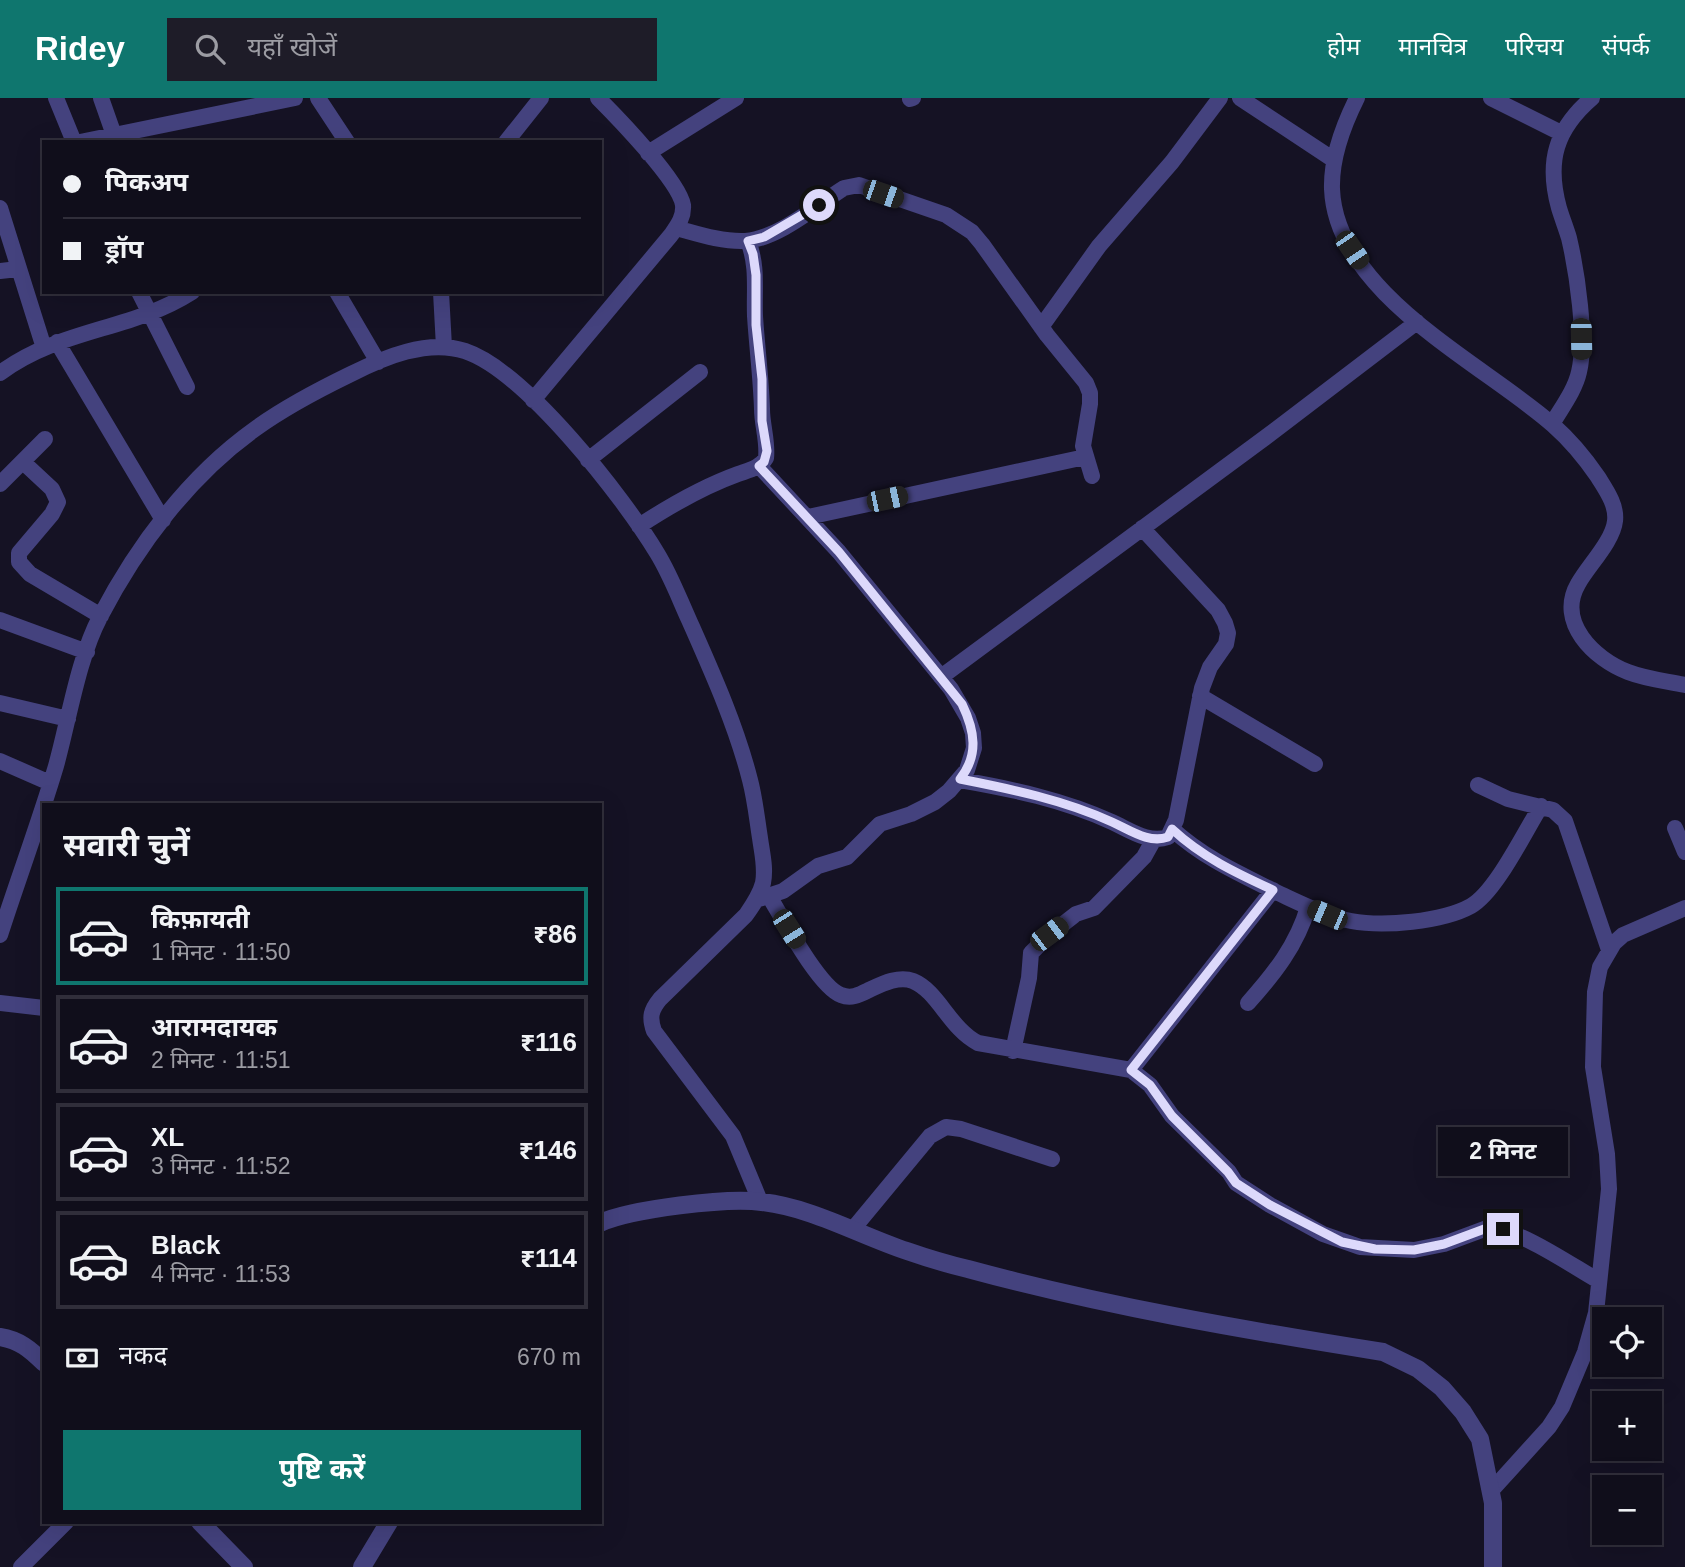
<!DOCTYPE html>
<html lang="hi">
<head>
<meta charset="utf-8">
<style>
	:root { --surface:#100e1b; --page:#1e1c28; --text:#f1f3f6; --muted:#9c9ca3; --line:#302e3a; --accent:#0f766e }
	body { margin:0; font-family:Arial,"Noto Sans Devanagari",sans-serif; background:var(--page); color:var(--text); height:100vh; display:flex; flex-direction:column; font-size:26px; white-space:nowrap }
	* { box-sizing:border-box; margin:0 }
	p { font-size:23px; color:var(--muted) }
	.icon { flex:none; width:38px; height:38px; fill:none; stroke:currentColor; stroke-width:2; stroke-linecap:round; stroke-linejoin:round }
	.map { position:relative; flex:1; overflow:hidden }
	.drawer { position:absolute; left:42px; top:705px; width:560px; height:721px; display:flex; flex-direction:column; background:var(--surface); border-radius:0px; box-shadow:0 7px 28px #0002,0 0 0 2px var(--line) }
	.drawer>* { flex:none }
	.top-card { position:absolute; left:42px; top:42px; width:560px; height:154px; border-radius:0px; box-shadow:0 7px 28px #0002,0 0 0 2px var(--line); display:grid; align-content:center; height:154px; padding:0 21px; background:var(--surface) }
	.tools { position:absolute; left:1592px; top:1209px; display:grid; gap:14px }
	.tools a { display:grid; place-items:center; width:70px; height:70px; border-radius:0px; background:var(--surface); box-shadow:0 7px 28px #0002,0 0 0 2px var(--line); font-size:35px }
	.end { position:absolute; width:32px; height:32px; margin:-16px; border:9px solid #ddd9fb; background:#111; box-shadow:0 0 0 4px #111 }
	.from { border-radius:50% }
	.bubble { position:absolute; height:49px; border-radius:0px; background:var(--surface); box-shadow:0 7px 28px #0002,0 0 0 2px var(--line); font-size:23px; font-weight:700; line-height:49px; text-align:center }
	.car { position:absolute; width:21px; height:42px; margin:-21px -10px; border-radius:9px; box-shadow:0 0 5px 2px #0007; background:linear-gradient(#222 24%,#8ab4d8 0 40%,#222 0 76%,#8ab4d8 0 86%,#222 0) }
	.top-card b { display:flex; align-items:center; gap:24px; height:66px; font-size:26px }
	.top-card b+b { border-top:2px solid var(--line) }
	.top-card i { width:18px; height:18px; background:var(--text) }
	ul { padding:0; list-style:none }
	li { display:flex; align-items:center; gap:21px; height:98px; margin:0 14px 10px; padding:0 7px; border:4px solid var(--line); border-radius:0px }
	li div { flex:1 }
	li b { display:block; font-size:26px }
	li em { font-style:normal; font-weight:700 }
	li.selected { border-color:var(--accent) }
	li>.icon { width:63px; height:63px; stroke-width:1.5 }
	h2 { padding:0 21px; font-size:32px; line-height:84px }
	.pay { display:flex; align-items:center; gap:18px; height:77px; padding:0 21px; font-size:26px }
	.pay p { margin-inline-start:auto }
	.button { display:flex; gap:14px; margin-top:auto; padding:14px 21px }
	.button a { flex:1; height:80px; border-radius:0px; background:var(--accent); color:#fff; font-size:28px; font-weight:700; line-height:80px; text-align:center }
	header { display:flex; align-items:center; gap:42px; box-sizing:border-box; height:98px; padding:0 35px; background:var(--accent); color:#fff }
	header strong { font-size:33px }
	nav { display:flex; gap:38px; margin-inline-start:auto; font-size:24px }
	.search { width:490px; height:63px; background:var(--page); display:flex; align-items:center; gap:18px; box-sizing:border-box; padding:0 24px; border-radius:0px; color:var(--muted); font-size:26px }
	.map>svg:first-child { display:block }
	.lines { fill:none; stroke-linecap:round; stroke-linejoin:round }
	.minor { stroke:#44427e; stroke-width:16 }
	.tertiary { stroke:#44427e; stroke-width:18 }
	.route { stroke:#ddd9fb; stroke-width:9 }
</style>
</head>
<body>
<header>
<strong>Ridey</strong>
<div class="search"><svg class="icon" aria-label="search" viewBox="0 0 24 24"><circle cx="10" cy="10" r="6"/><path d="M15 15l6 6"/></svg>यहाँ खोजें</div>
<nav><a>होम</a><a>मानचित्र</a><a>परिचय</a><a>संपर्क</a></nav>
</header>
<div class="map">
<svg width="1685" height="1469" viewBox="0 0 1685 1469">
	<rect width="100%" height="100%" fill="#151224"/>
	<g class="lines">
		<!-- minor -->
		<path class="minor" d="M56,0L74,44
			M101,0L114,37
			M318,0L347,44
			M1240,0L1334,62
			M1357,0C1343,28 1331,59 1332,91C1336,196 1484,266 1553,327C1570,342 1585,360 1598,379C1606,392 1617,407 1615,423C1613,443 1588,468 1578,486C1556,524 1594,561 1628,574C1646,581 1666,583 1685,587
			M1491,0L1561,35
			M910,1L913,0
			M80,44L295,0
			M506,44L541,0
			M648,55L736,0
			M0,110L44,250
			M676,130C698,136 722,144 745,143C778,141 817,107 844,90L859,87L946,117L972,134L982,146L1047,237L1086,285L1090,295V306L1083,348L1092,378
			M0,173L18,171
			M139,194L187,289
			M337,194L378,264
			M441,194L444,249
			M1041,229L1099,148L1172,64L1220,0
			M57,244L163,422
			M0,275C61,230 131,233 192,194
			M533,302L671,137C678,127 684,119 683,107C679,83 617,19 598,0
			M1552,326C1562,309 1575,292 1579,274C1587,241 1577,174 1569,140C1566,130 1562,120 1559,110C1546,63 1556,31 1592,0
			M588,362L700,274
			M23,364L52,391L58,404L52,416L19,455V464L30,476L101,518
			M0,386L45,341
			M808,419L1085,359
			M639,428C671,407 702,389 738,376C749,372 760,370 766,360C768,344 762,327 762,311C761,280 757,249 755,218C754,192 758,168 748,143
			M0,522L87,554
			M941,579L1266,339L1417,224
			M1200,598L1315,666
			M0,605L68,621
			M0,663L50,685
			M960,682C1012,691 1064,702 1112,724C1130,732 1149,746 1168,739L1176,722L1202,590L1210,569L1226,546L1228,535L1225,525L1218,512L1142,430
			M1478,687L1508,701L1553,712L1565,723L1609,852
			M1675,730L1685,754
			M1172,731C1204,760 1238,775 1276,794C1300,805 1325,818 1351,823C1383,829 1442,824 1471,808C1496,794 1525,733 1541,708
			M769,798C783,821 819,889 841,897C851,901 859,897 867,893C880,887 898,877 913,883C938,893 950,931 978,945L1131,972L1150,987L1172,1018L1229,1074L1236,1085L1270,1107L1323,1136L1360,1149L1414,1152L1444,1146L1487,1130C1517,1129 1572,1168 1599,1183
			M759,801L783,793L818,768L847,759L880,726L911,716L935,704L949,693L967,672L974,650L973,635L968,620L951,591L839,454L759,368
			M0,837C18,781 39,725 56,668C69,621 78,561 100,519C137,448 189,378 255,331C285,309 318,292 351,276C385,259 427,241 465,253C525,273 624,400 657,455C670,476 679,500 689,522C712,574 736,627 750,682C755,701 757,721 760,740C762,755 766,770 763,785C760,797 753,807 746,817L660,901C651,912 649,919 654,933L733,1038L760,1103
			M0,905L44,910
			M1248,905C1274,876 1297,847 1308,809
			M1013,953L1029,880L1031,855L1049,837L1076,816L1094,810L1144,759L1154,741
			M1131,972L1273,792
			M853,1131L930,1038L946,1029L961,1031L1052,1061
			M1491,1393L1549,1329L1562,1309L1585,1254L1596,1215L1609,1091L1607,1056L1593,969L1595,894L1600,869L1614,845L1623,837L1685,810
			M21,1469L66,1424"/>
		<!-- tertiary -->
		<path class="tertiary" d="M600,1125C631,1111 728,1099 762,1104C813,1110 859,1137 907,1153C927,1160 947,1166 968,1171C1104,1208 1244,1232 1383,1254L1418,1271L1442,1290L1463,1314L1480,1341L1493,1405V1469
			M0,1239C19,1242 30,1251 44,1265
			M200,1424L244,1469
			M362,1469L389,1424"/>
	</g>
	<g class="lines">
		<!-- route -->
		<path class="route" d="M819,107L764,139L748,143L753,156L756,177V227L762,281V323L767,353L764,364L759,368L839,454L962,606C975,633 979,657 960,681C1011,691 1064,702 1112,724C1130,732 1149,746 1168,739L1172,731C1202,759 1236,775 1273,792L1131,972L1150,987L1172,1018L1228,1074L1236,1085L1270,1107L1342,1144L1375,1151L1414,1152L1444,1146L1487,1130L1503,1131"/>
	</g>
</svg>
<div class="tools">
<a><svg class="icon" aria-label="locate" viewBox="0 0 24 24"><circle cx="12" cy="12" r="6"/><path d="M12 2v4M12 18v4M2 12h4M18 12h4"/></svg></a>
<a>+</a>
<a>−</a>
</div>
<i class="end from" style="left:819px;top:107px"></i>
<i class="end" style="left:1503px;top:1131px"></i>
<div class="bubble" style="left:1438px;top:1029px;width:130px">2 मिनट</div>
<i class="car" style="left:883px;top:96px;rotate:109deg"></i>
<i class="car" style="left:1352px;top:152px;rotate:146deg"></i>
<i class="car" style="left:1581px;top:241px;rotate:179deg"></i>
<i class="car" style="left:887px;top:401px;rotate:78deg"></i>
<i class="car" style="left:1327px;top:817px;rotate:293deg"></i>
<i class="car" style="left:789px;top:831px;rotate:148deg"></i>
<i class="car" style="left:1049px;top:836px;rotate:53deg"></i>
<div class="top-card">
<b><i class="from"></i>पिकअप</b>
<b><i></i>ड्रॉप</b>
</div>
<section class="drawer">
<h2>सवारी चुनें</h2>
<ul>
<li class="selected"><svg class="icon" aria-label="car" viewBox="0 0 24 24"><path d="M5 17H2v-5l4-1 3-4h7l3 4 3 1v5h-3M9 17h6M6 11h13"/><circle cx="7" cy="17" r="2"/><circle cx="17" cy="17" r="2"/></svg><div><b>किफ़ायती</b><p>1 मिनट · 11:50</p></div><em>₹86</em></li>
<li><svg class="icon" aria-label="car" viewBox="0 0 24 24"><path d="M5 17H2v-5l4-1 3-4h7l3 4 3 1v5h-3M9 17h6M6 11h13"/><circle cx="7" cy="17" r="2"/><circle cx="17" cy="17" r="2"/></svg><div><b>आरामदायक</b><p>2 मिनट · 11:51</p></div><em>₹116</em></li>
<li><svg class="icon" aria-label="car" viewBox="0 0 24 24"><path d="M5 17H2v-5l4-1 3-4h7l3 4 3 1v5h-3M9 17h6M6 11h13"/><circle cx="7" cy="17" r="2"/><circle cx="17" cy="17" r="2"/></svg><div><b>XL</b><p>3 मिनट · 11:52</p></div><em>₹146</em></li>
<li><svg class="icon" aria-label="car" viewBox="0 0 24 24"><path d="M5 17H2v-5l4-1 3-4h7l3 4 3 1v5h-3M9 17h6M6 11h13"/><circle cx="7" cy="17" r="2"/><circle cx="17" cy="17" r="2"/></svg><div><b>Black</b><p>4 मिनट · 11:53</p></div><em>₹114</em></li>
</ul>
<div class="pay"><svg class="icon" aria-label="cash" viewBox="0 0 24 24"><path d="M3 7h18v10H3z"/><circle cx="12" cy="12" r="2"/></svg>नकद<p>670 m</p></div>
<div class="button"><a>पुष्टि करें</a></div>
</section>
</div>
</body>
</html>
